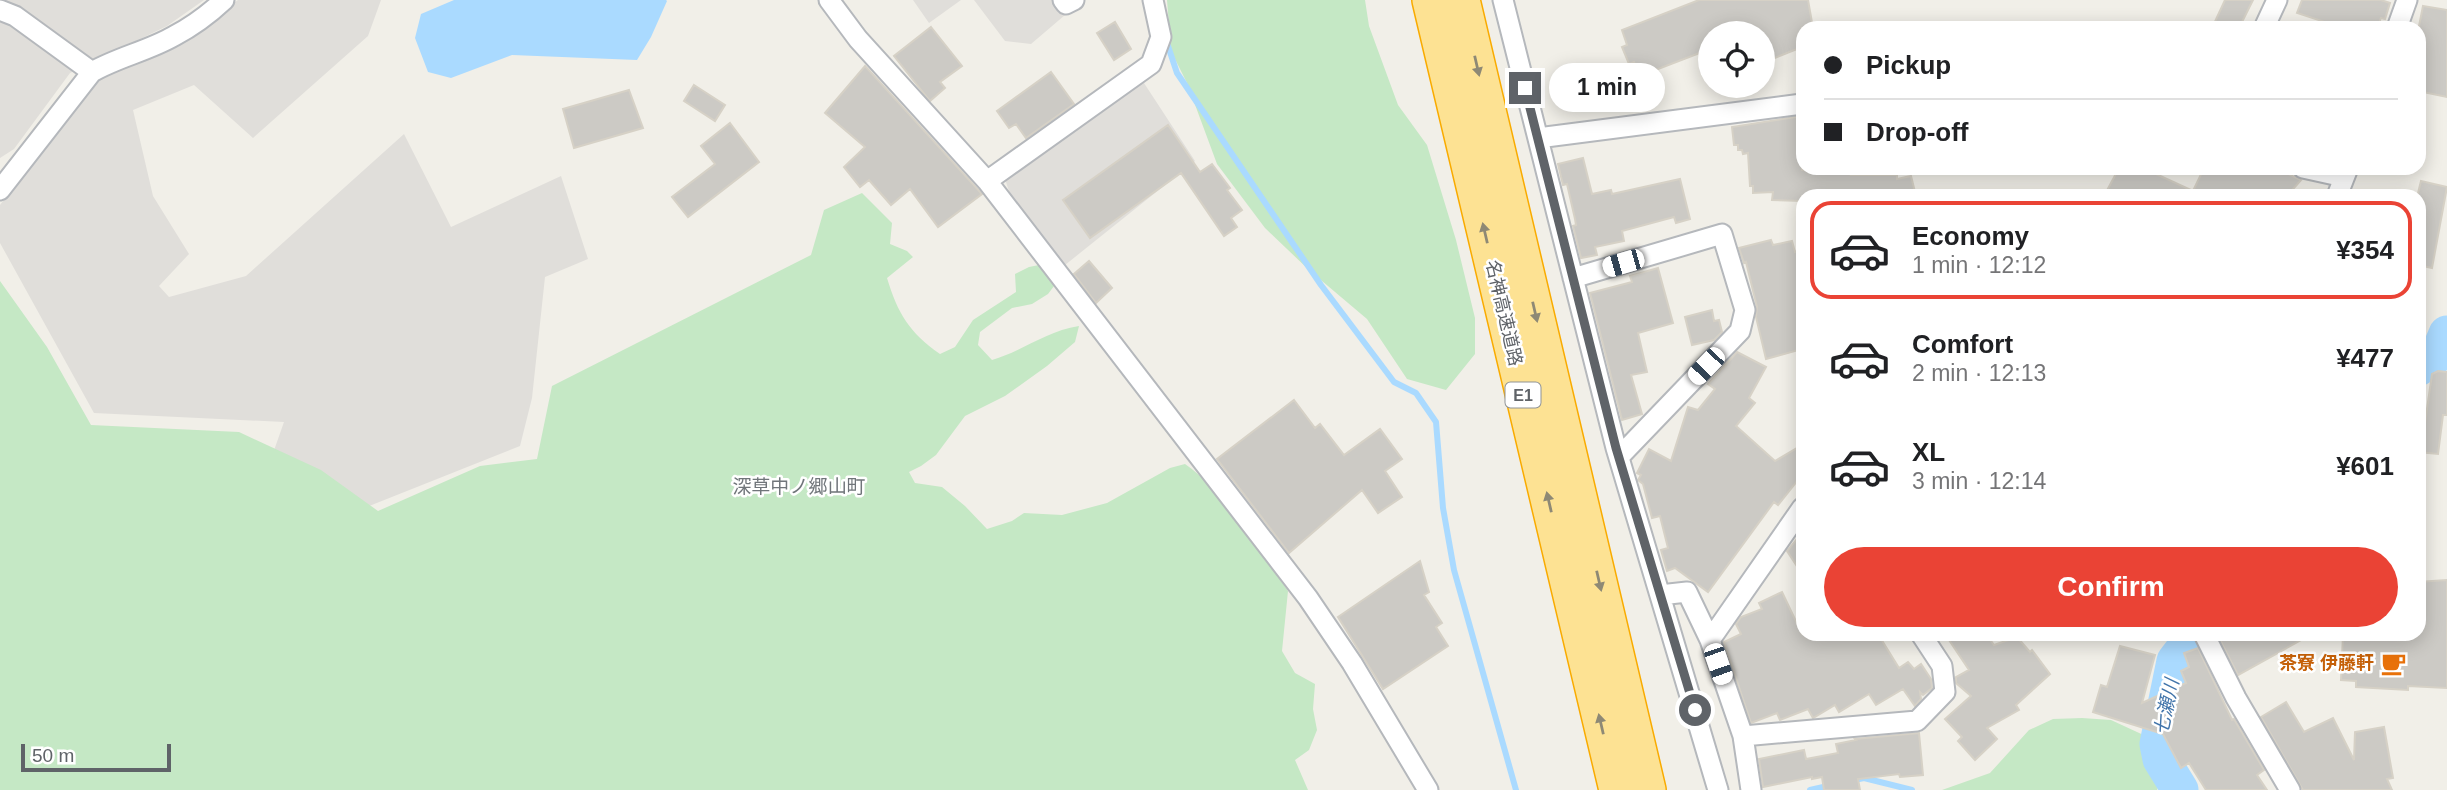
<!DOCTYPE html>
<html lang="en">
<head>
<meta charset="utf-8">
<style>
	:root { --surface:#fff; --page:#f2f2f2; --text:#202124; --muted:#757577; --line:#e0e0e0; --accent:#ea4335 }
	body { margin:0; font-family:Arial,"Noto Sans JP",sans-serif; background:var(--page); color:var(--text); height:100vh; display:flex; flex-direction:column; font-size:26px; white-space:nowrap }
	* { box-sizing:border-box; margin:0 }
	p { font-size:23px; color:var(--muted) }
	.icon { flex:none; width:38px; height:38px; fill:none; stroke:currentColor; stroke-width:2; stroke-linecap:round; stroke-linejoin:round }
	.map { position:relative; flex:1; overflow:hidden }
	.details { position:absolute; left:1796px; top:189px; width:630px; height:452px; display:flex; flex-direction:column; background:var(--surface); border-radius:21px; box-shadow:0 4px 18px #0003 }
	.details>* { flex:none }
	.banner { position:absolute; left:1796px; top:21px; width:630px; height:154px; border-radius:21px; box-shadow:0 4px 18px #0003; display:grid; align-content:center; height:154px; padding:0 28px; background:var(--surface) }
	.buttons { position:absolute; left:1698px; top:21px; display:grid; gap:14px }
	.buttons a { display:grid; place-items:center; width:77px; height:77px; border-radius:50%; background:var(--surface); box-shadow:0 4px 18px #0003; font-size:35px }
	.scale { position:absolute; left:21px; bottom:18px; width:150px; box-sizing:border-box; padding-left:7px; border:4px solid #5f6368; border-top:0; font-size:19px; line-height:24px; white-space:nowrap; color:#5f6368; -webkit-text-stroke:5px #fff; paint-order:stroke }
	.end { position:absolute; width:32px; height:32px; margin:-16px; border:9px solid #5f6368; background:#fff; box-shadow:0 0 0 4px #fff }
	.from { border-radius:50% }
	.bubble { position:absolute; height:49px; border-radius:24px; background:var(--surface); box-shadow:0 4px 18px #0003; font-size:23px; font-weight:600; line-height:49px; text-align:center }
	.car { position:absolute; width:21px; height:42px; margin:-21px -10px; border-radius:9px; box-shadow:0 0 5px 2px #0007; background:linear-gradient(#fff 24%,#345 0 40%,#fff 0 76%,#345 0 86%,#fff 0) }
	.banner b { display:flex; align-items:center; gap:24px; height:66px; font-size:26px }
	.banner b+b { border-top:2px solid var(--line) }
	.banner i { width:18px; height:18px; background:var(--text) }
	ul { padding:12px 0 0; list-style:none }
	li { display:flex; align-items:center; gap:21px; height:98px; margin:0 14px 10px; padding:0 14px; border:4px solid transparent; border-radius:21px }
	li div { flex:1 }
	li b { display:block; font-size:26px }
	li em { font-style:normal; font-weight:600 }
	li.current { border-color:var(--accent) }
	li>.icon { width:63px; height:63px; stroke-width:1.5 }
	.cta { display:flex; gap:14px; margin-top:auto; padding:14px 28px }
	.cta a { flex:1; height:80px; border-radius:42px; background:var(--accent); color:#fff; font-size:28px; font-weight:600; line-height:80px; text-align:center }
	.map>svg:first-child { display:block }
	.industrial { fill:#e0deda }
	.green { fill:#c5e8c5 }
	.water { fill:#aadaff }
	.lines { fill:none; stroke-linecap:round; stroke-linejoin:round }
	.stream { stroke:#aadaff; stroke-width:6 }
	.river { stroke:#aadaff; stroke-width:37 }
	.building { fill:#cccac5; stroke:#d6d1c6; stroke-width:2 }
	.minor-casing { stroke:#b5b8bc; stroke-width:23 }
	.motorway-casing { stroke:#f9ab00; stroke-width:38 }
	.minor { stroke:#fff; stroke-width:19 }
	.motorway { stroke:#fde293; stroke-width:35 }
	.oneway { fill:#8e8975 }
	.route { stroke:#5f6368; stroke-width:9 }
	.labels { text-anchor:middle; stroke-width:5; stroke-linejoin:round; paint-order:stroke }
	.shield { fill:#fff; stroke:#8f9295; stroke-width:2 }
	.shield-label { font-size:16px; font-weight:bold; fill:#5f6368 }
	.street-label { font-size:18px; fill:#5f6368; stroke:#fff }
	.food-label { font-size:18px; font-weight:bold; fill:#c56008; stroke:#fff; text-anchor:end }
	.neighbourhood-label { font-size:19px; fill:#70757a; stroke:#fff }
	.water-label { font-size:19px; font-style:italic; fill:#4174aa; stroke:#fff }
</style>
</head>
<body>
<div class="map">
<svg width="2447" height="790" viewBox="0 0 2447 790">
	<rect width="100%" height="100%" fill="#f1efe8"/>
	<!-- industrial -->
	<path class="industrial" d="M0,0H204L167,26L70,73L14,149L0,158Z
		M238,0H381L368,36L253,138L194,85L133,110L153,196L189,254L159,286L169,297L246,276L404,134L451,227L561,176L588,259L545,277L532,398L520,446L329,522L252,513L284,422L94,413L0,243V205L98,77L177,42Z
		M913,0H961L929,23Z
		M974,0H1055L1065,15L1031,44L1005,41Z
		M1142,80L1195,161L1060,269L1011,197L1004,176Z"/>
	<!-- green -->
	<path class="green" d="M1167,0H1365L1369,26L1398,105L1427,145L1456,240L1475,318V354L1446,390L1407,379L1367,319L1309,270L1265,228L1217,164L1187,83L1171,51Z
		M862,193L892,223L890,244L907,251L913,257L887,278C898,314 909,332 940,354L955,347L973,320L1016,292L1015,274L1029,267L1044,264L1057,282L1048,294L1032,304L1012,308L980,332L978,345L992,360C1023,351 1046,331 1079,326L1075,342L1047,366L1005,396L965,416L936,455L921,466L909,472L915,483L942,487L965,506L987,529L1012,521L1024,513L1062,515L1107,503L1170,468L1185,464C1229,495 1257,548 1288,591L1282,651L1295,673L1315,684L1313,709L1317,730L1309,750L1295,760L1308,790H0V281L47,347L91,425L239,432L321,470L378,511L480,466L537,459L552,386L811,255L824,210Z
		M2082,718L2111,720L2150,738L2161,779L2157,790H1942L1990,773L2029,730L2053,719Z"/>
	<!-- water -->
	<path class="water" d="M454,0H666L667,1L651,37L637,60L512,55L451,78L428,72L415,38L421,14Z"/>
	<g class="lines">
		<!-- stream -->
		<path class="stream" d="M1166,40L1177,73L1321,285L1394,382L1416,393L1436,422L1443,508L1454,570L1516,790
			M1859,779L1864,778L1912,790
			M1810,790L1832,785"/>
		<!-- river -->
		<path class="river" d="M2418,368L2439,353L2447,334
			M2180,790L2161,759L2158,744L2175,661L2188,644L2206,634"/>
	</g>
	<!-- building -->
	<path class="building" d="M1699,0H1808L1813,28H1802V47L1762,63V33H1710V49L1640,76L1634,62L1629,64L1622,47L1627,45L1622,30Z
		M2225,0H2253L2239,28H2212Z
		M2302,0H2381L2390,3L2385,19L2381,18L2377,28H2343L2297,13Z
		M2423,6L2447,10V97L2418,91V31Z
		M1115,22L1131,49L1114,60L1097,33Z
		M931,27L962,66L940,82L945,88L930,101L894,56Z
		M865,66L982,194L938,227L910,189L891,205L869,180L860,187L844,167L865,147L825,113Z
		M1051,72L1074,104L1026,138L1016,124L1009,128L997,111Z
		M694,85L725,105L715,121L684,101Z
		M629,90L643,128L574,148L563,109Z
		M1802,116V170L1852,172L1851,175H1897V179L1911,176L1916,196H1802V201L1772,200L1773,192L1753,193V186H1750L1748,153L1743,154L1742,150H1738V145H1734L1732,127Z
		M730,123L759,162L688,217L672,197L715,164L701,146Z
		M1168,125L1200,172L1212,164L1230,188L1227,190L1242,210L1231,218L1237,227L1224,236L1181,173L1090,238L1063,200Z
		M1583,158L1592,194L1611,190L1612,194L1680,179L1690,219L1676,223L1674,217L1622,231L1624,241L1595,247L1597,255L1581,258L1573,226L1576,225L1575,219L1567,184L1563,185L1558,164Z
		M2119,168H2159L2156,174L2193,191L2204,168H2267L2280,174L2282,171L2301,180L2287,196H2104Z
		M2421,181L2447,187L2432,268L2418,265V193Z
		M1771,240L1773,245L1792,241L1795,252L1802,250V349L1766,359L1756,317L1757,307L1746,262L1744,263L1739,248Z
		M1089,261L1112,288L1096,303L1074,274Z
		M1658,268L1673,323L1638,333L1647,372L1631,375L1642,414L1622,420L1590,293L1632,282L1630,276Z
		M1712,310L1714,321L1719,320L1722,332L1714,340L1692,345L1685,317Z
		M1737,352L1766,367L1749,398L1755,403L1736,426L1775,461L1802,445V475L1778,505L1774,502L1708,592L1675,568L1667,571L1661,550L1668,548L1660,516L1652,518L1643,484L1638,480L1641,475L1637,473L1649,449L1671,461L1688,407L1698,410L1715,389L1708,384Z
		M2438,371L2447,372V415H2443L2438,454L2418,452V430H2424L2432,374Z
		M1294,400L1315,428L1320,424L1344,455L1380,429L1402,459L1385,471L1402,497L1378,513L1362,490L1289,553L1217,459Z
		M1802,533V574L1787,551Z
		M1420,561L1429,592L1424,595L1442,623L1436,627L1448,646L1383,689L1338,617Z
		M2447,580V688L2408,686V690L2356,687V681L2341,680L2343,634H2418V582Z
		M1782,592L1802,634H1878L1899,668L1908,662L1914,669L1921,664L1931,679L1932,688L1923,695L1920,692L1921,699L1915,706L1903,689L1876,705L1869,694L1839,712L1835,705L1813,718L1808,709L1780,720L1777,713L1751,723L1724,642L1741,634L1736,624L1741,617L1762,609L1759,603Z
		M1945,634H1986L1994,645L2017,637L2030,652L2032,650L2050,674L2016,705L2019,710L1987,728L1997,739L1975,760L1958,741L1962,737L1945,719L1971,696L1956,683V677L1969,670Z
		M2217,634H2312L2238,675Z
		M2120,646L2155,655L2142,703L2186,683L2181,671L2189,667L2184,653L2198,648L2232,720L2234,719L2264,770L2257,775L2267,790H2206L2189,763L2181,768L2163,734L2093,712L2101,685L2107,687Z
		M2286,702L2304,732L2333,718L2354,760L2355,732L2384,727L2393,778L2387,779L2392,790H2303L2261,717Z
		M1919,733L1923,775L1900,777L1899,774L1858,779L1860,790H1824L1822,777L1812,779V777L1763,787L1759,759L1804,750L1806,759L1838,753L1836,744L1856,740L1855,739Z"/>
	<g class="lines">
		<defs>
			<path id="minor" d="M829,0L858,39L987,181L1308,598L1352,663L1428,790
				M1063,0L1066,4L1074,0
				M1503,0L1616,448L1718,790
				M0,10L15,16L92,72
				M2264,28L2277,0
				M2397,28L2407,0
				M1538,138L1802,104
				M2303,168L2344,177
				M987,181L1151,64L1161,37L1153,0
				M0,190L92,72C118,57 148,51 174,36C193,26 209,14 224,0
				M2337,196L2348,168
				M1573,278L1722,234L1745,310L1740,331L1619,457
				M1660,595L1687,592L1710,640L1743,736L1751,790
				M2204,634L2236,698L2290,790
				M1710,640L1802,508
				M1743,736L1917,721L1945,692L1942,666L1921,634"/>
			<path id="motorway" d="M1430,0L1617,790
				M1462,0L1648,790"/>
		</defs>
		<!-- minor casing -->
		<use href="#minor" class="minor-casing"/>
		<!-- motorway casing -->
		<use href="#motorway" class="motorway-casing"/>
		<!-- minor -->
		<use href="#minor" class="minor"/>
		<!-- motorway -->
		<use href="#motorway" class="motorway"/>
	</g>
	<!-- one-way arrows -->
	<defs><path id="oneway-solid" d="M-6-.8H1V-3.2L6.5 0L1 3.2V.8H-6Z" transform="scale(1.75)"/></defs>
	<g class="oneway">
		<use href="#oneway-solid" transform="translate(1477 66) rotate(77)"/>
		<use href="#oneway-solid" transform="translate(1485 233) rotate(-103)"/>
		<use href="#oneway-solid" transform="translate(1535 312) rotate(77)"/>
		<use href="#oneway-solid" transform="translate(1549 502) rotate(-103)"/>
		<use href="#oneway-solid" transform="translate(1599 581) rotate(77)"/>
		<use href="#oneway-solid" transform="translate(1601 724) rotate(-103)"/>
	</g>
	<g class="lines">
		<!-- route -->
		<path class="route" d="M1525,88L1616,448L1695,710"/>
	</g>
	<!-- icons -->
	<defs>
		<symbol id="cafe-bare" viewBox="-9 -9 18 18"><path d="M-5.5-4.5H6V0H3Q3 3.5 0 3.5H-2.5Q-5.5 3.5-5.5 0ZM3-3.2v2h1.7v-2ZM-6 4.5H4V6H-6Z" fill="#e8710a" stroke="#fff" stroke-width="2.5" paint-order="stroke"/></symbol>
	</defs>
	<g fill-rule="evenodd">
		<use href="#cafe-bare" x="2376" y="646" width="35" height="35"/>
	</g>
	<g class="labels">
		<!-- shield labels -->
		<rect class="shield" x="1505.5" y="382.5" width="35" height="25" rx="5"/>
		<g class="shield-label">
			<text x="1523" y="401">E1</text>
		</g>
		<!-- street labels -->
		<g class="street-label">
			<text transform="translate(1504 313) rotate(77)" y="6">名神高速道路</text>
		</g>
		<!-- food labels -->
		<g class="food-label">
			<text x="2374" y="669">茶寮 伊藤軒</text>
		</g>
		<!-- neighbourhood labels -->
		<g class="neighbourhood-label">
			<text x="799" y="493">深草中ノ郷山町</text>
		</g>
		<!-- water labels -->
		<g class="water-label">
			<text transform="translate(2166 707) rotate(-78)" y="7">七瀬川</text>
		</g>
	</g>
</svg>
<div class="buttons">
<a><svg class="icon" aria-label="locate" viewBox="0 0 24 24"><circle cx="12" cy="12" r="6"/><path d="M12 2v4M12 18v4M2 12h4M18 12h4"/></svg></a>
</div>
<div class="scale">50 m</div>
<i class="end from" style="left:1695px;top:710px"></i>
<i class="end" style="left:1525px;top:88px"></i>
<div class="bubble" style="left:1549px;top:63px;width:116px">1 min</div>
<i class="car" style="left:1623px;top:263px;rotate:254deg"></i>
<i class="car" style="left:1706px;top:366px;rotate:224deg"></i>
<i class="car" style="left:1718px;top:664px;rotate:161deg"></i>
<div class="banner">
<b><i class="from"></i>Pickup</b>
<b><i></i>Drop-off</b>
</div>
<section class="details">
<ul>
<li class="current"><svg class="icon" aria-label="car" viewBox="0 0 24 24"><path d="M5 17H2v-5l4-1 3-4h7l3 4 3 1v5h-3M9 17h6M6 11h13"/><circle cx="7" cy="17" r="2"/><circle cx="17" cy="17" r="2"/></svg><div><b>Economy</b><p>1 min · 12:12</p></div><em>¥354</em></li>
<li><svg class="icon" aria-label="car" viewBox="0 0 24 24"><path d="M5 17H2v-5l4-1 3-4h7l3 4 3 1v5h-3M9 17h6M6 11h13"/><circle cx="7" cy="17" r="2"/><circle cx="17" cy="17" r="2"/></svg><div><b>Comfort</b><p>2 min · 12:13</p></div><em>¥477</em></li>
<li><svg class="icon" aria-label="car" viewBox="0 0 24 24"><path d="M5 17H2v-5l4-1 3-4h7l3 4 3 1v5h-3M9 17h6M6 11h13"/><circle cx="7" cy="17" r="2"/><circle cx="17" cy="17" r="2"/></svg><div><b>XL</b><p>3 min · 12:14</p></div><em>¥601</em></li>
</ul>
<div class="cta"><a>Confirm</a></div>
</section>
</div>
</body>
</html>
